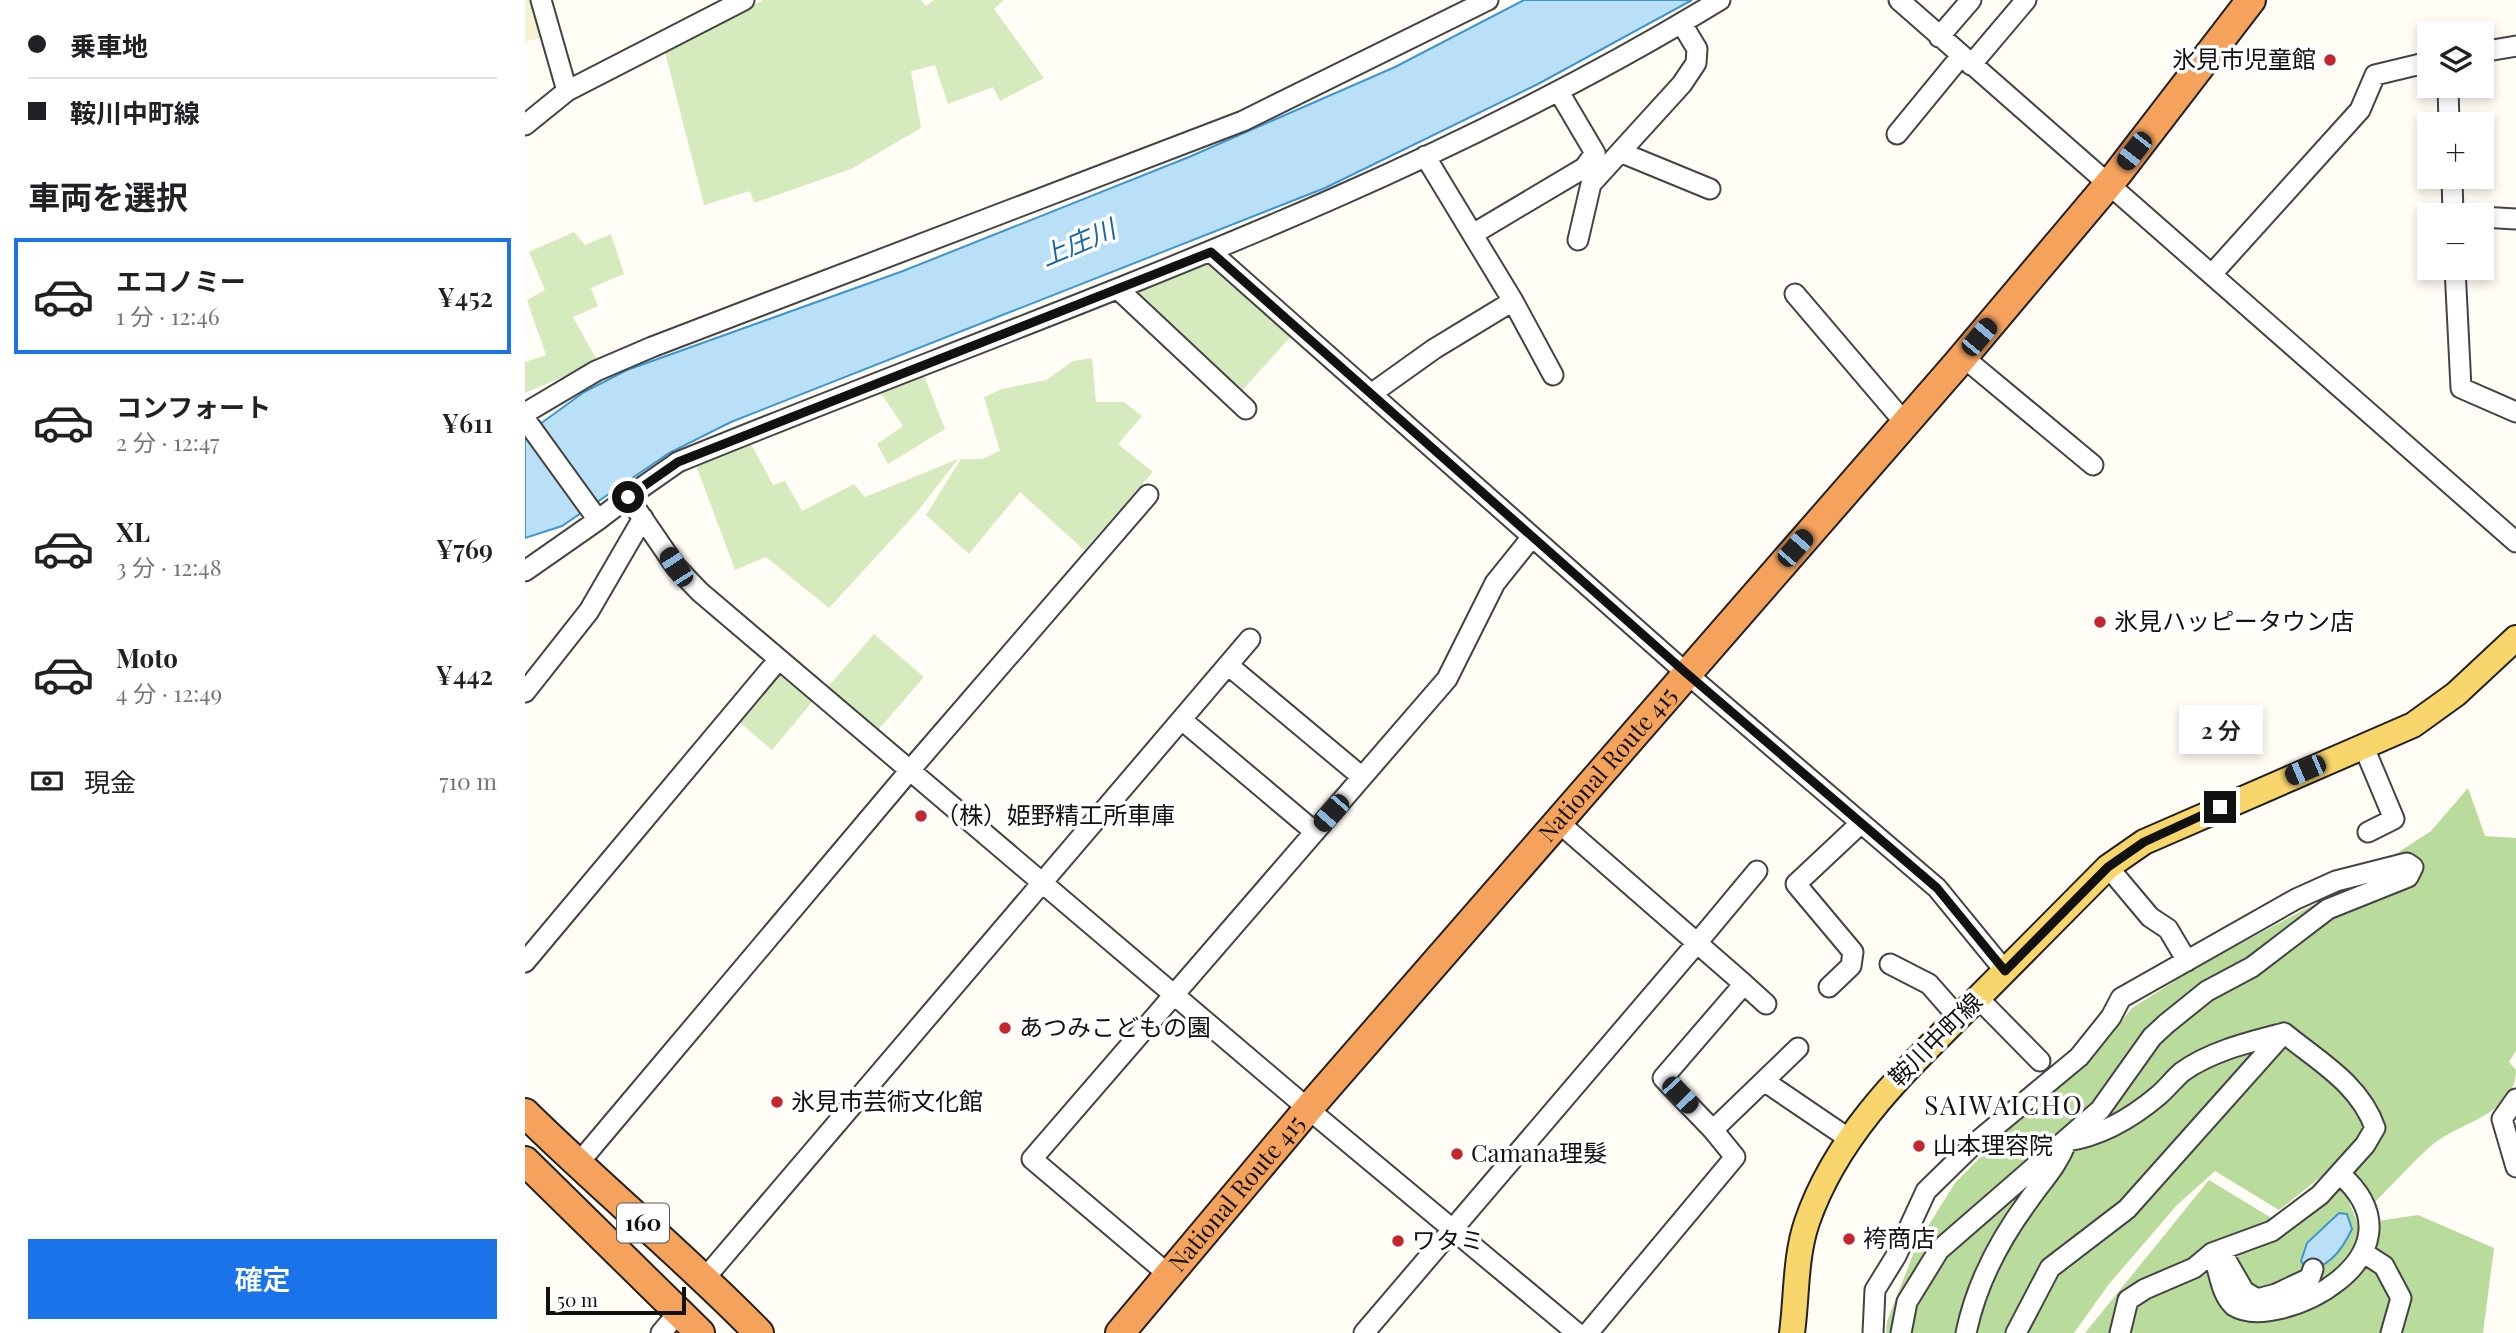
<!DOCTYPE html>
<html lang="ja">
<head>
<meta charset="utf-8">
<style>
	:root { --surface:#fff; --page:#f2f2f2; --text:#202124; --muted:#757577; --line:#e0e0e0; --accent:#1a73e8 }
	body { margin:0; font-family:"Playfair Display","Noto Sans JP",serif; background:var(--page); color:var(--text); height:100vh; display:flex; flex-direction:column; font-size:26px; white-space:nowrap }
	* { box-sizing:border-box; margin:0 }
	p { font-size:23px; color:var(--muted) }
	.icon { flex:none; width:38px; height:38px; fill:none; stroke:currentColor; stroke-width:2; stroke-linecap:round; stroke-linejoin:round }
	.map { position:relative; flex:1; overflow:hidden }
	.panel { display:flex; flex-direction:column; background:var(--surface); width:525px }
	.panel>* { flex:none }
	.banner { display:grid; align-content:center; height:154px; padding:0 28px; background:var(--surface) }
	.buttons { position:absolute; left:1892px; top:21px; display:grid; gap:14px }
	.buttons a { display:grid; place-items:center; width:77px; height:77px; border-radius:0px; background:var(--surface); box-shadow:0 4px 10px #0003; font-size:35px }
	.scale { position:absolute; left:21px; bottom:18px; width:140px; box-sizing:border-box; padding-left:7px; border:4px solid #111; border-top:0; font-size:19px; line-height:24px; white-space:nowrap; color:#111; -webkit-text-stroke:5px #fff; paint-order:stroke }
	.end { position:absolute; width:32px; height:32px; margin:-16px; border:9px solid #111; background:#fff; box-shadow:0 0 0 4px #fff }
	.from { border-radius:50% }
	.bubble { position:absolute; height:49px; border-radius:0px; background:var(--surface); box-shadow:0 4px 10px #0003; font-size:23px; font-weight:600; line-height:49px; text-align:center }
	.car { position:absolute; width:21px; height:42px; margin:-21px -10px; border-radius:9px; box-shadow:0 0 5px 2px #0007; background:linear-gradient(#222 24%,#8ab4d8 0 40%,#222 0 76%,#8ab4d8 0 86%,#222 0) }
	.banner b { display:flex; align-items:center; gap:24px; height:66px; font-size:26px }
	.banner b+b { border-top:2px solid var(--line) }
	.banner i { width:18px; height:18px; background:var(--text) }
	ul { padding:0; list-style:none }
	li { display:flex; align-items:center; gap:21px; height:116px; margin:0 14px 10px; padding:0 14px; border:4px solid transparent; border-radius:0px }
	li div { flex:1 }
	li b { display:block; font-size:26px }
	li em { font-style:normal; font-weight:600 }
	li.selected { border-color:var(--accent) }
	li>.icon { width:63px; height:63px; stroke-width:1.5 }
	h2 { padding:0 28px; font-size:32px; line-height:84px }
	.pay { display:flex; align-items:center; gap:18px; height:77px; padding:0 28px; font-size:26px }
	.pay p { margin-inline-start:auto }
	.primary-button { display:flex; gap:14px; margin-top:auto; padding:14px 28px }
	.primary-button a { flex:1; height:80px; border-radius:0px; background:var(--accent); color:#fff; font-size:28px; font-weight:600; line-height:80px; text-align:center }
	main { display:flex; flex:1; min-height:0 }
	.map>svg:first-child { display:block }
	.farmland { fill:#f6f3d4 }
	.green { fill:#d5ebbd }
	.forest { fill:#b9dc9c }
	.water { fill:#b9e0f7; stroke:#3f96cf; stroke-width:2 }
	.lines { fill:none; stroke-linecap:round; stroke-linejoin:round }
	.minor-casing { stroke:#444; stroke-width:23 }
	.major-casing { stroke:#222; stroke-width:28 }
	.highway-casing { stroke:#222; stroke-width:32 }
	.minor { stroke:#fff; stroke-width:19 }
	.major { stroke:#f9d66b; stroke-width:24 }
	.highway { stroke:#f5a25d; stroke-width:28 }
	.route { stroke:#111; stroke-width:9 }
	.poi-dot { fill:#c4262e; stroke:#fff; stroke-width:2.5 }
	.labels { text-anchor:middle; stroke-width:7; stroke-linejoin:round; paint-order:stroke }
	.shield { fill:#fff; stroke:#585858; stroke-width:2 }
	.shield-label { font-size:23px; font-weight:bold; fill:#111 }
	.poi-label { font-size:24px; fill:#111; stroke:#fff; text-anchor:start }
	.street-label { font-size:24px; fill:#111; stroke:#fff }
	.water-label { font-size:26px; font-style:italic; fill:#1768a6; stroke:#fff }
	.neighbourhood-label { font-size:26px; letter-spacing:2px; fill:#111; stroke:#fff }
</style>
</head>
<body>
<main>
<section class="panel">
<div class="banner">
<b><i class="from"></i>乗車地</b>
<b><i></i>鞍川中町線</b>
</div>
<h2>車両を選択</h2>
<ul>
<li class="selected"><svg class="icon" aria-label="car" viewBox="0 0 24 24"><path d="M5 17H2v-5l4-1 3-4h7l3 4 3 1v5h-3M9 17h6M6 11h13"/><circle cx="7" cy="17" r="2"/><circle cx="17" cy="17" r="2"/></svg><div><b>エコノミー</b><p>1 分 · 12:46</p></div><em>¥452</em></li>
<li><svg class="icon" aria-label="car" viewBox="0 0 24 24"><path d="M5 17H2v-5l4-1 3-4h7l3 4 3 1v5h-3M9 17h6M6 11h13"/><circle cx="7" cy="17" r="2"/><circle cx="17" cy="17" r="2"/></svg><div><b>コンフォート</b><p>2 分 · 12:47</p></div><em>¥611</em></li>
<li><svg class="icon" aria-label="car" viewBox="0 0 24 24"><path d="M5 17H2v-5l4-1 3-4h7l3 4 3 1v5h-3M9 17h6M6 11h13"/><circle cx="7" cy="17" r="2"/><circle cx="17" cy="17" r="2"/></svg><div><b>XL</b><p>3 分 · 12:48</p></div><em>¥769</em></li>
<li><svg class="icon" aria-label="car" viewBox="0 0 24 24"><path d="M5 17H2v-5l4-1 3-4h7l3 4 3 1v5h-3M9 17h6M6 11h13"/><circle cx="7" cy="17" r="2"/><circle cx="17" cy="17" r="2"/></svg><div><b>Moto</b><p>4 分 · 12:49</p></div><em>¥442</em></li>
</ul>
<div class="pay"><svg class="icon" aria-label="cash" viewBox="0 0 24 24"><path d="M3 7h18v10H3z"/><circle cx="12" cy="12" r="2"/></svg>現金<p>710 m</p></div>
<div class="primary-button"><a>確定</a></div>
</section>
<div class="map">
<svg width="1991" height="1333" viewBox="0 0 1991 1333">
	<rect width="100%" height="100%" fill="#fffdf5"/>
	<!-- farmland -->
	<path class="farmland" d="M0,0H11L21,36L0,42Z"/>
	<!-- green -->
	<path class="green" d="M238,0H396L401,6L409,0H479L469,9L519,78L475,101L468,87L423,104L410,65L386,71L396,128L326,169L229,203L225,191L179,205L140,52Z
		M49,232L60,245L86,234L99,274L66,288L73,306L48,317L73,362L0,393V362L21,355L2,300L20,290L4,252Z
		M685,255L770,332L712,396L598,290Z
		M567,358L571,402H599L617,416L593,444L628,472L559,550L495,492L444,554L401,515L436,459H457L475,451L459,397L477,389L521,380L548,361Z
		M398,373L420,429L363,464L352,444L378,426L353,389Z
		M226,444L248,485L260,481L277,511L329,484L340,497L433,459L392,512L304,608L241,557L210,570L171,465Z
		M349,634L399,677L352,731L302,688Z
		M254,673L288,701L247,750L213,721Z"/>
	<!-- forest -->
	<path class="forest" d="M1943,788L1960,836L1991,838V1051L1984,1062L1991,1070C1991,1115 1933,1122 1906,1146C1884,1165 1865,1188 1844,1208L1820,1192L1833,1224L1893,1215L1969,1248L1958,1333H1560L1684,1180L1753,1222L1814,1188L1797,1176L1754,1210L1690,1171L1652,1205L1584,1284L1549,1333H1361L1362,1321L1393,1242L1430,1183L1483,1129L1572,1052L1607,1008L1677,964L1814,891L1906,831Z"/>
	<!-- water -->
	<path class="water" d="M999,0H1167L1013,84L800,188L206,422L144,453L37,526L0,538V435L59,392L102,370L378,271L664,157L870,67Z
		M1814,1213L1822,1214L1827,1229C1818,1248 1804,1269 1782,1269L1776,1261L1782,1243Z"/>
	<g class="lines">
		<defs>
			<path id="minor" d="M16,0L42,91
				M1374,0L1991,542
				M1414,37L1446,0
				M1956,52L1991,46
				M1446,65L1501,0
				M1923,86L1924,124
				M0,125L42,91L219,0
				M1372,134L1436,56
				M1095,152L1185,189
				M900,156L988,301L1028,375
				M1927,177L1928,215
				M1956,217L1991,219
				M948,234L1059,168L1070,153L1034,92
				M1053,240L1066,184L1157,84L1171,63L1172,49L1157,24
				M686,252L1160,672L1412,888L1480,971
				M1930,268L1936,388L1991,412
				M1687,274L1835,110L1850,75L1904,62
				M593,289L721,409
				M1270,294L1380,423
				M1438,357L1568,465
				M846,394L909,349L988,301
				M0,413L71,371L127,347L718,121L963,0
				M0,419L73,520L103,497
				M0,571L73,520
				M703,665L837,777
				M0,692L64,611L118,518
				M657,720L790,832
				M1838,745L1869,819L1843,832
				M1583,867L1625,917L1643,929L1662,961
				M0,962L254,659
				M1365,964L1404,984L1433,1017
				M1219,984L1172,943L1232,871
				M1304,987L1326,966L1328,952L1271,884L1336,823
				M1453,998L1515,1061
				M1239,1081L1323,1138
				M1991,1099L1977,1119L1991,1167
				M1188,1130L1138,1078L1219,984L1241,1004
				M52,1165L386,769L623,495
				M1687,1253C1695,1269 1694,1292 1709,1306C1752,1333 1908,1256 1815,1174
				M1697,1253L1719,1291L1732,1299L1751,1294L1785,1278L1788,1269
				M1839,1253L1859,1266L1876,1298L1866,1333
				M644,1275L507,1159L922,679L970,583L1007,537
				M180,1278L725,639
				M136,1333L154,1312
				M839,1333L1172,943L1032,821
				M1052,1333L800,1123L175,592L151,567L103,497L153,462C505,318 869,199 1195,0
				M1063,1333L1210,1157L1188,1130L1273,1048
				M1348,1333L1350,1290L1371,1256L1401,1191L1449,1144L1554,1057L1586,1017L1596,998L1771,899L1811,881L1882,863L1888,867L1883,877L1803,909L1727,967L1682,991L1641,1024L1627,1037L1575,1110L1414,1250L1382,1302L1376,1333
				M1441,1333C1451,1285 1475,1239 1504,1200C1520,1177 1531,1168 1542,1141C1576,1136 1608,1117 1634,1095C1642,1088 1649,1079 1657,1072C1686,1051 1725,1042 1759,1033
				M1491,1333L1525,1268L1602,1209L1759,1033C1793,1061 1835,1084 1850,1128L1840,1145L1795,1195L1747,1231L1687,1253L1669,1268L1620,1289L1603,1300L1595,1333"/>
			<path id="major" d="M1267,1333C1272,1296 1270,1257 1282,1222C1313,1132 1382,1069 1448,1003C1493,958 1538,912 1583,867L1619,842L1888,725L1931,694L1991,638"/>
			<g id="highway">
				<path d="M0,1113C76,1188 159,1256 234,1333"/>
				<path d="M0,1161L175,1333"/>
				<path id="s1" d="M595,1333L783,1109L1432,364L1593,173L1726,0"/>
			</g>
		</defs>
		<!-- minor casing -->
		<use href="#minor" class="minor-casing"/>
		<!-- major casing -->
		<use href="#major" class="major-casing"/>
		<!-- highway casing -->
		<use href="#highway" class="highway-casing"/>
		<!-- minor -->
		<use href="#minor" class="minor"/>
		<!-- major -->
		<use href="#major" class="major"/>
		<!-- highway -->
		<use href="#highway" class="highway"/>
	</g>
	<g class="lines">
		<!-- route -->
		<path class="route" d="M103,497L153,462L686,252L1160,672L1412,888L1480,971L1583,867L1619,842L1695,807"/>
	</g>
	<!-- markers -->
	<g class="poi-dot">
		<circle cx="1805" cy="60" r="7"/>
		<circle cx="1575" cy="622" r="7"/>
		<circle cx="396" cy="816" r="7"/>
		<circle cx="480" cy="1028" r="7"/>
		<circle cx="252" cy="1102" r="7"/>
		<circle cx="1394" cy="1146" r="7"/>
		<circle cx="932" cy="1154" r="7"/>
		<circle cx="1324" cy="1239" r="7"/>
		<circle cx="873" cy="1241" r="7"/>
	</g>
	<g class="labels">
		<!-- shield labels -->
		<rect class="shield" x="92" y="1203.5" width="52" height="39" rx="5"/>
		<g class="shield-label">
			<text x="118" y="1231">160</text>
		</g>
		<!-- poi labels -->
		<g class="poi-label">
			<text x="1791" y="68" text-anchor="end">氷見市児童館</text>
			<text x="1589" y="630">氷見ハッピータウン店</text>
			<text x="410" y="824">（株）姫野精工所車庫</text>
			<text x="494" y="1036">あつみこどもの園</text>
			<text x="266" y="1110">氷見市芸術文化館</text>
			<text x="1408" y="1154">山本理容院</text>
			<text x="946" y="1162">Camana理髮</text>
			<text x="1338" y="1247">袴商店</text>
			<text x="887" y="1249">ワタミ</text>
		</g>
		<!-- street labels -->
		<g class="street-label">
			<text dy="8" stroke="none"><textPath href="#s1" startOffset="749">National Route 415</textPath></text>
			<text transform="translate(1411 1040) rotate(-45)" y="8">鞍川中町線</text>
			<text dy="8" stroke="none"><textPath href="#s1" startOffset="182">National Route 415</textPath></text>
		</g>
		<!-- water labels -->
		<g class="water-label">
			<text transform="translate(553 243) rotate(-23)" y="9">上庄川</text>
		</g>
		<!-- neighbourhood labels -->
		<g class="neighbourhood-label">
			<text x="1479" y="1115">SAIWAICHO</text>
		</g>
	</g>
</svg>
<div class="buttons">
<a><svg class="icon" aria-label="layers" viewBox="0 0 24 24"><path d="M12 4l9 5-9 5-9-5zM3 14l9 5 9-5"/></svg></a>
<a>+</a>
<a>−</a>
</div>
<div class="scale">50 m</div>
<i class="end from" style="left:103px;top:497px"></i>
<i class="end" style="left:1695px;top:807px"></i>
<div class="bubble" style="left:1654px;top:705px;width:84px">2 分</div>
<i class="car" style="left:1609px;top:151px;rotate:218deg"></i>
<i class="car" style="left:1454px;top:337px;rotate:40deg"></i>
<i class="car" style="left:1270px;top:548px;rotate:41deg"></i>
<i class="car" style="left:151px;top:567px;rotate:327deg"></i>
<i class="car" style="left:1780px;top:770px;rotate:247deg"></i>
<i class="car" style="left:806px;top:813px;rotate:221deg"></i>
<i class="car" style="left:1155px;top:1095px;rotate:136deg"></i>
</div>
</main>
</body>
</html>
